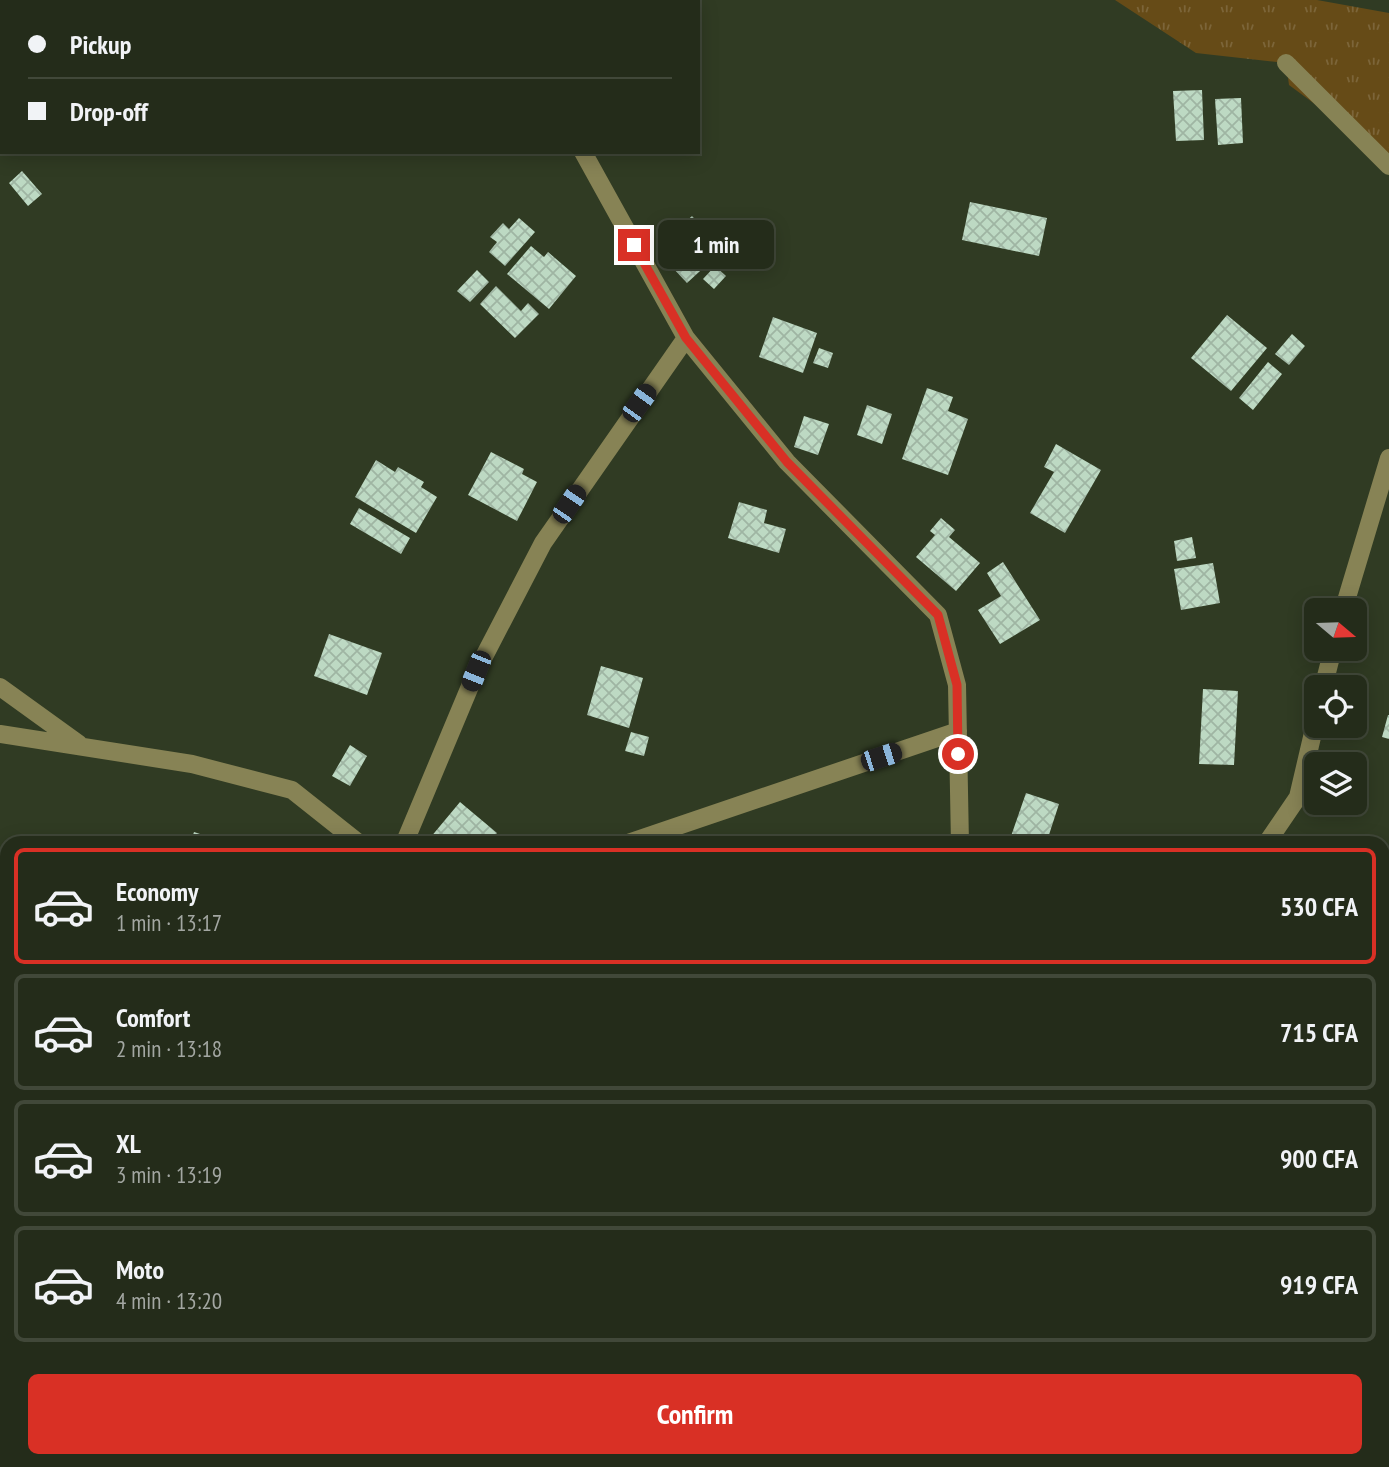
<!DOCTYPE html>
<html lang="en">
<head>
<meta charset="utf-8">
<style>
	:root { --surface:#242c1a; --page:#303827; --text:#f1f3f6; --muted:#a3a7a2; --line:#414839; --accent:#d93025 }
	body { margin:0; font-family:"PT Sans Narrow",sans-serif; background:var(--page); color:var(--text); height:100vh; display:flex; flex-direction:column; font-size:26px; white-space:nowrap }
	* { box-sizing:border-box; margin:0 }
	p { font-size:23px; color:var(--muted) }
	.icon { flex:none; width:38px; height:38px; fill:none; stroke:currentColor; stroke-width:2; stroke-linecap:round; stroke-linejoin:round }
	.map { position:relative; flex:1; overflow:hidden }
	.details { position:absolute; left:0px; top:836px; width:1390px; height:632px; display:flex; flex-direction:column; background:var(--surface); border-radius:21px 21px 0 0; box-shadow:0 4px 18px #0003,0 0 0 2px var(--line) }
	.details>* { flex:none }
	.top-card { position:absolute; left:0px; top:0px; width:700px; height:154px; box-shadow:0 4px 18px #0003,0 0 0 2px var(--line); display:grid; align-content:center; height:154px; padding:0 28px; background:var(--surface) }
	.needle { width:46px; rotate:109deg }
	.buttons { position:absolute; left:1304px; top:598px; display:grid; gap:14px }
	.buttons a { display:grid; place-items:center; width:63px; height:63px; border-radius:10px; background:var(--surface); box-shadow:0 4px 18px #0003,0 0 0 2px var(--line); font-size:35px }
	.end { position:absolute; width:32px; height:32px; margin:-16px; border:9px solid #d93025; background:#fff; box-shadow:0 0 0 4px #fff }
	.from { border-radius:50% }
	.bubble { position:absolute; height:49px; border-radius:10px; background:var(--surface); box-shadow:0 4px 18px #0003,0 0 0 2px var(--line); font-size:23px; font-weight:700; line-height:49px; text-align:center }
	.car { position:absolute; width:21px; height:42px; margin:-21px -10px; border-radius:9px; box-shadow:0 0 5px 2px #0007; background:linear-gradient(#222 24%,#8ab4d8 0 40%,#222 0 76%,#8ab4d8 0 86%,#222 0) }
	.top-card b { display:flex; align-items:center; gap:24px; height:66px; font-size:26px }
	.top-card b+b { border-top:2px solid var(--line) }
	.top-card i { width:18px; height:18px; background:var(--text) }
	ul { padding:12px 0 0; list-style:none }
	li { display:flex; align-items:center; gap:21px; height:116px; margin:0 14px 10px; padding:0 14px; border:4px solid var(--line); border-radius:10px }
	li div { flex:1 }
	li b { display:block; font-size:26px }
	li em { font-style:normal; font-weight:700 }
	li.active { border-color:var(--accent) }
	li>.icon { width:63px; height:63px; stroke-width:1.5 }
	.action { display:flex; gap:14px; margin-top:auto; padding:14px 28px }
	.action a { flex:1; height:80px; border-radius:10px; background:var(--accent); color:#fff; font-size:28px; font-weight:700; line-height:80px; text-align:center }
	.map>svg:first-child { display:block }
	.grass { fill:url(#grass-tufts) }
	.building { fill:url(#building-cross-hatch) }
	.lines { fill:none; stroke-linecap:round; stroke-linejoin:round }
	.minor { stroke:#878355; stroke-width:18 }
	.route { stroke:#d93025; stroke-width:9 }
</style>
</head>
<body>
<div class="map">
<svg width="1389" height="1467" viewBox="0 0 1389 1467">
	<defs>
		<pattern id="grass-tufts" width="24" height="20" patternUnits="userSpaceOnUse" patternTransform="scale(1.75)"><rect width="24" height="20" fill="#664b17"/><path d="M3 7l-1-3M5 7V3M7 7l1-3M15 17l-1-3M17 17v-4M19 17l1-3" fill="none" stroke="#7c6539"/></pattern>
		<pattern id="building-cross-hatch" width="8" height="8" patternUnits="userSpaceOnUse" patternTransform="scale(1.75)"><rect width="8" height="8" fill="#bdd9c3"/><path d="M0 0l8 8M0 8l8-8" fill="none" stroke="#9fb5a3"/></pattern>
	</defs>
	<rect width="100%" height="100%" fill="#303b23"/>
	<!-- grass -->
	<path class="grass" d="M1115,0H1317L1389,13V162L1380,152L1289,85L1286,63L1196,53Z
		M1389,927V1132L1383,1142L1382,931Z
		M1389,1170V1266L1383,1272V1173Z
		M455,1461H553L548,1467H451Z"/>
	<!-- building -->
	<path class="building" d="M1202,90L1204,140L1176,141L1173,91Z
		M1241,98L1243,143L1218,145L1215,99Z
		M22,171L42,194L28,206L9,183Z
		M970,202L1047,218L1039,256L962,240Z
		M692,216L723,250L687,283L656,250Z
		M519,218L535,232L505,266L489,252L497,242L490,237L503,223L509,229Z
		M531,246L544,257L548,252L576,276L549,309L507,274Z
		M715,266L726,276L714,289L703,279Z
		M477,270L489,282L470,302L457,291Z
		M496,286L521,311L528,303L539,314L515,338L480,304Z
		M1227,315L1267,348L1231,391L1191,358Z
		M773,317L817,333L803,373L759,357Z
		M1292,334L1305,346L1289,365L1275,354Z
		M819,348L833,353L828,368L813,363Z
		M1268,362L1282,374L1253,410L1239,398Z
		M927,388L953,397L948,411L968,419L948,475L902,459Z
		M867,405L892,414L882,444L857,435Z
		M804,416L829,424L818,455L794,447Z
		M1056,444L1101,470L1065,533L1030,513L1054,472L1044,467Z
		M491,452L524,469L522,474L537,482L517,521L468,495Z
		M376,460L395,472L398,467L424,482L421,487L437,497L416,533L355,497Z
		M739,502L767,510L764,523L786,529L779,553L728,538Z
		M359,508L410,538L401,554L350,524Z
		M941,518L955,530L949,537L980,563L956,591L916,557L935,535L930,531Z
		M1192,537L1196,558L1177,561L1174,541Z
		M1003,562L1040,620L1000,644L978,610L1001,596L987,573Z
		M1213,563L1220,603L1181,610L1174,569Z
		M329,634L382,653L367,695L314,676Z
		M601,666L643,678L629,728L587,715Z
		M1203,689L1238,691L1234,765L1199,764Z
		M1388,715H1389V739L1382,737Z
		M631,732L649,737L644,756L625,751Z
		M350,745L367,756L350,786L332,776Z
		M1026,793L1059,804L1046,844L1009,842Z
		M460,802L497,833L488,844H425Z
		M194,832L218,840L216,844H190Z
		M505,834L516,844H497Z
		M0,937L7,939V978L0,976Z"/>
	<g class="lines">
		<!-- minor -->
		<path class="minor" d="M499,0L500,2
			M1286,63L1389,166
			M583,152L686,338L787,462L938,615L957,685L960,844
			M1343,611L1389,458
			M0,687L79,744
			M1323,688L1333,649
			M0,734L192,764L292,790L360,844
			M404,844L476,672L543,543L686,338
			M625,844L958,731
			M1266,844L1298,797L1316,720
			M907,1461L915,1467
			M120,1467L121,1461"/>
	</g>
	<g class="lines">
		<!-- route -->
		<path class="route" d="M634,245L686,338L787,462L938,615L957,685L958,754"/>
	</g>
</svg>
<div class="buttons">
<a><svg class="needle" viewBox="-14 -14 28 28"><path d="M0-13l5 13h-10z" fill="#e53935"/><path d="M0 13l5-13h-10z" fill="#a3a7a2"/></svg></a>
<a><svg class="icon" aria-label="locate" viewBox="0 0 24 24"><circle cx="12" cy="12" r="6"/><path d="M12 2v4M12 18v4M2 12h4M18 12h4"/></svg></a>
<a><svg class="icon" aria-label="layers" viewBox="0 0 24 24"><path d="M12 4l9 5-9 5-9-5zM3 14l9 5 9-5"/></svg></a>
</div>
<i class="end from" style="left:958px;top:754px"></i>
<i class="end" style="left:634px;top:245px"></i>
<div class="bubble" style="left:658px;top:220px;width:116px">1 min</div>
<i class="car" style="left:639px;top:403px;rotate:36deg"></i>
<i class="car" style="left:569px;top:504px;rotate:34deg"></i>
<i class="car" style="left:476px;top:671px;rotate:202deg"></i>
<i class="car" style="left:881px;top:757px;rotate:72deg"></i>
<div class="top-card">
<b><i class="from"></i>Pickup</b>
<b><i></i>Drop-off</b>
</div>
<section class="details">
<ul>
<li class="active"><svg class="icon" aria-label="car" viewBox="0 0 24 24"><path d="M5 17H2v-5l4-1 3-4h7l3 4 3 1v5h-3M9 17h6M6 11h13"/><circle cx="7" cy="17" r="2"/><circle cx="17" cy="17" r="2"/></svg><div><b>Economy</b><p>1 min · 13:17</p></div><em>530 CFA</em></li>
<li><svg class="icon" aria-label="car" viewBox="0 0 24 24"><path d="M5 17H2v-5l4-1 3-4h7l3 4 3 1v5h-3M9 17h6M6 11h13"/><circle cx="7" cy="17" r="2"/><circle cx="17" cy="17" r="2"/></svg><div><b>Comfort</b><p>2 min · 13:18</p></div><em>715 CFA</em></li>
<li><svg class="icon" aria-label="car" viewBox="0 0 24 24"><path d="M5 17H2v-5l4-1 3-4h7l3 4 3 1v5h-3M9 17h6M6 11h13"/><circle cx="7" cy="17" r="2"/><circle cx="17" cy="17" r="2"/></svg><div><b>XL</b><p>3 min · 13:19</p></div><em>900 CFA</em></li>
<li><svg class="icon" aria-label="car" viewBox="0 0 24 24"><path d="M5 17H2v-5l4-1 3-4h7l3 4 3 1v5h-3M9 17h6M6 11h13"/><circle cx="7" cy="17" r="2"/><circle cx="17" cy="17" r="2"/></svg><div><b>Moto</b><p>4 min · 13:20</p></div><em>919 CFA</em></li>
</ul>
<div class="action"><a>Confirm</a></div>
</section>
</div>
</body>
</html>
